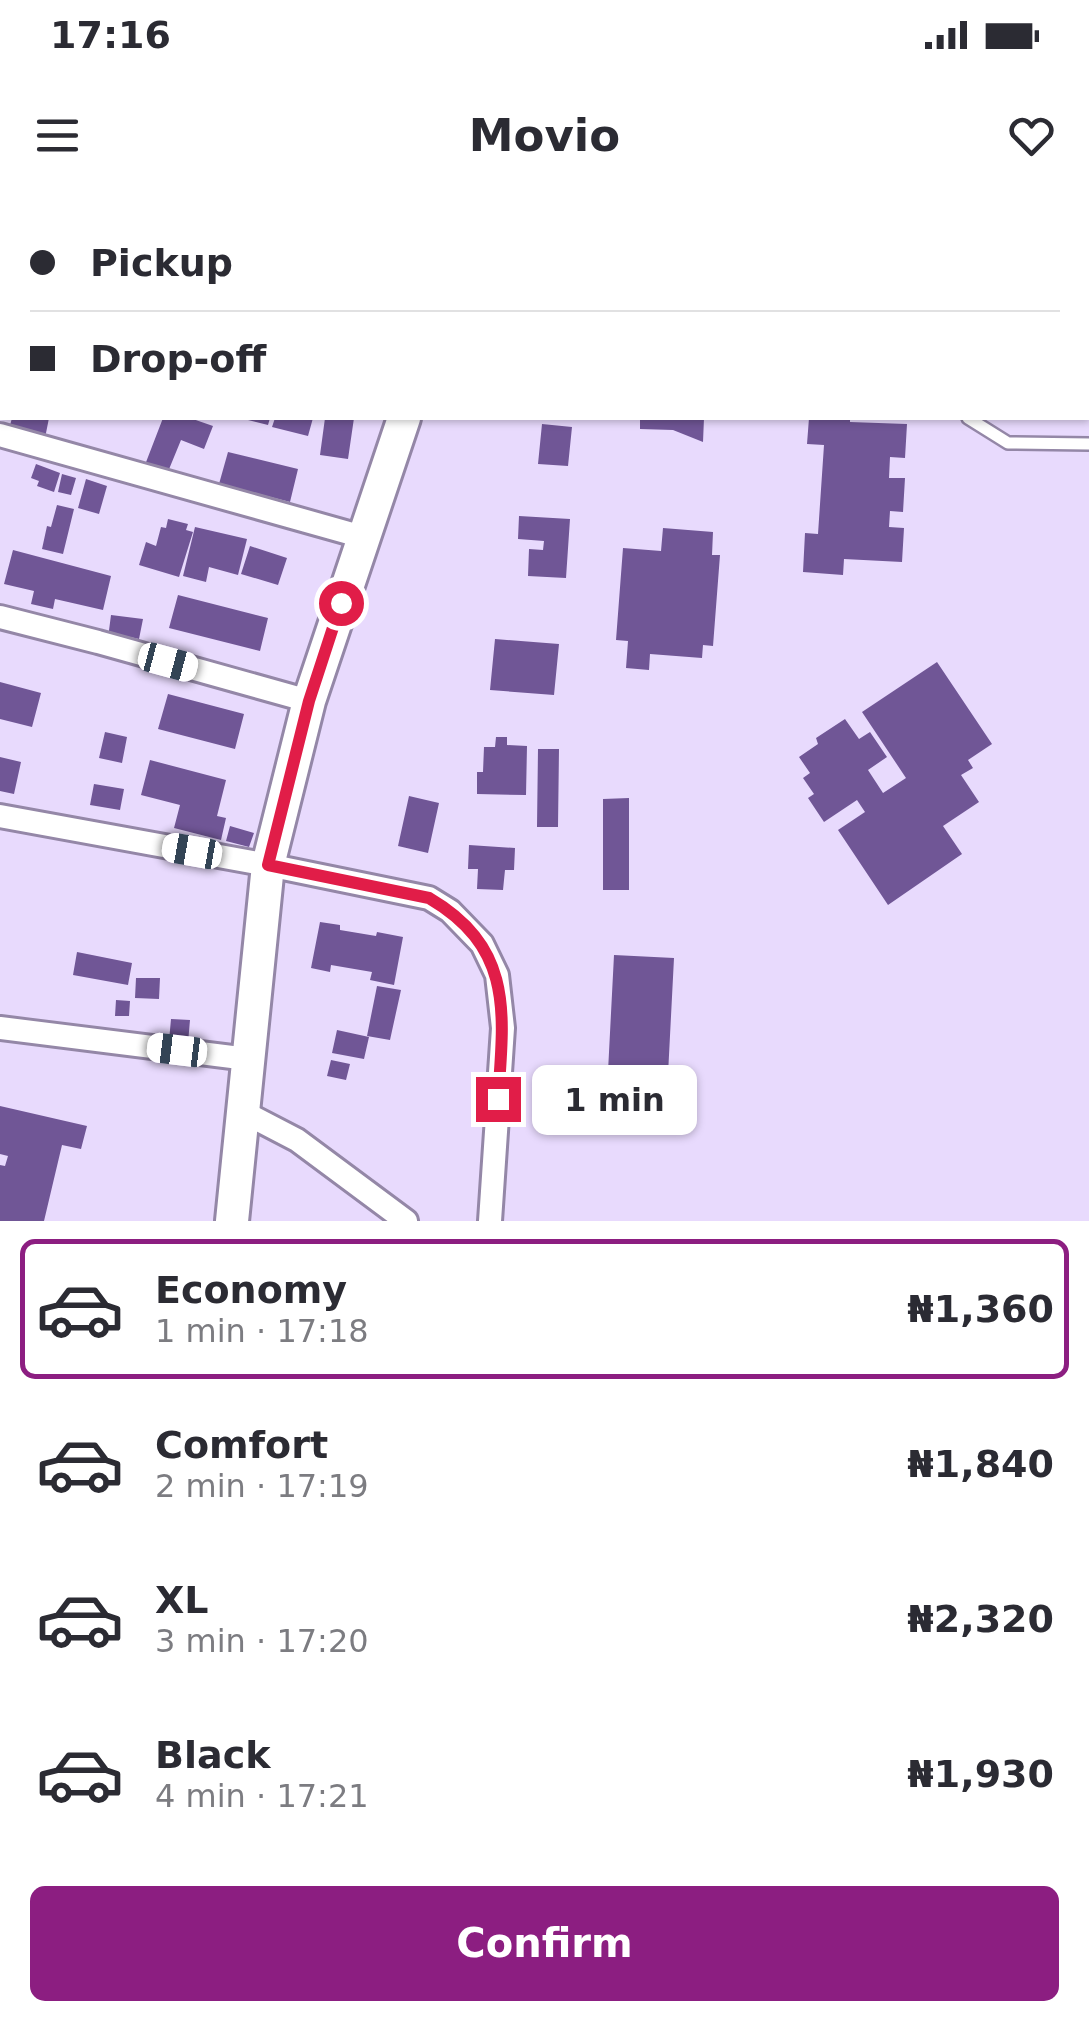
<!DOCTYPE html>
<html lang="en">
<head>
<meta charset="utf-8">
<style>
	:root { --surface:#fff; --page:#f7f7f7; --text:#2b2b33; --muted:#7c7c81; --line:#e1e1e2; --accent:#8c1e81 }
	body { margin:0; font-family:"DejaVu Sans",sans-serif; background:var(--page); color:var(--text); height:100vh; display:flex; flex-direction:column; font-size:38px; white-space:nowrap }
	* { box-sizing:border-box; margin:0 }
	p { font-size:32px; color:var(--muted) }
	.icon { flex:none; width:55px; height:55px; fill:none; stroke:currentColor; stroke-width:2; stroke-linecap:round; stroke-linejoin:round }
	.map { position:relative; height:1021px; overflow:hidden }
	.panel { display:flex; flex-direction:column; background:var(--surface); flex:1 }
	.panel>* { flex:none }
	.hud { position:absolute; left:0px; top:0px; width:1090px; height:220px; box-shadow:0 2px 8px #0004; display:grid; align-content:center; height:220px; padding:0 30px; background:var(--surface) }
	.end { position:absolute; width:45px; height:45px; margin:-22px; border:12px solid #e11d48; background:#fff; box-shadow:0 0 0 5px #fff }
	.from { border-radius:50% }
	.bubble { position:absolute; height:70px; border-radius:15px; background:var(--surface); box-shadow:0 2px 8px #0004; font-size:32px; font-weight:800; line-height:70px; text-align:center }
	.car { position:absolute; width:30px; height:60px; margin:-30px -15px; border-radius:12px; box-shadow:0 0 8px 2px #0007; background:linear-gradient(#fff 24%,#345 0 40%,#fff 0 76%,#345 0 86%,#fff 0) }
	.hud b { display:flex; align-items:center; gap:35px; height:95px; font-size:38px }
	.hud b+b { border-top:2px solid var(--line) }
	.hud i { width:25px; height:25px; background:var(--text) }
	ul { padding:18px 0 0; list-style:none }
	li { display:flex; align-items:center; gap:30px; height:140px; margin:0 20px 15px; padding:0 10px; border:5px solid transparent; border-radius:15px }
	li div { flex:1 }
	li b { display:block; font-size:38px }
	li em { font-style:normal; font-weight:800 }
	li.on { border-color:var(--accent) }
	li>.icon { width:90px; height:90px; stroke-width:1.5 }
	.primary-button { display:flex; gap:20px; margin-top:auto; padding:20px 30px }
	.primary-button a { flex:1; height:115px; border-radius:15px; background:var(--accent); color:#fff; font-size:40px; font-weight:800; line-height:115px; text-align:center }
	.status { display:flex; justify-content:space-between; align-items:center; height:70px; padding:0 50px; background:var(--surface); direction:ltr }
	.status svg { height:28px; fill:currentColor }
	header { display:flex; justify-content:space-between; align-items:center; height:130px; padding:0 30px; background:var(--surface); font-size:45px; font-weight:800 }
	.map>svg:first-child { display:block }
	.building { fill:#705696 }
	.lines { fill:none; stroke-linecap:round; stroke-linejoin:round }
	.lane-casing { stroke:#9487a7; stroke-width:16 }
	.street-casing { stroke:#9487a7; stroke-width:28 }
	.secondary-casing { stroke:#9487a7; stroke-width:38 }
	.lane { stroke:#fff; stroke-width:11 }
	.street { stroke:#fff; stroke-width:22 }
	.secondary { stroke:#fff; stroke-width:32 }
	.route { stroke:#e11d48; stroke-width:12 }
</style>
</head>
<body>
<div class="status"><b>17:16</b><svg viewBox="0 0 49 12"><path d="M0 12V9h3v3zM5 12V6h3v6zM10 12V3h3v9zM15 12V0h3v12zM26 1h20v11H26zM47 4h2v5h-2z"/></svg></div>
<header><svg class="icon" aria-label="menu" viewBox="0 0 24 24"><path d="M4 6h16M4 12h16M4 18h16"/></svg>Movio<svg class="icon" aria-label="heart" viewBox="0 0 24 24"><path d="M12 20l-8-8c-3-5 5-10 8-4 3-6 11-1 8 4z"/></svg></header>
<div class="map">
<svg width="1089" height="1021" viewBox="0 0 1089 1021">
	<rect width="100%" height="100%" fill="#e8dafd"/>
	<!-- building -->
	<path class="building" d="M12,218H49L45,238L9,229Z
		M163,218H190L213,226L204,249L181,240L165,279L143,270Z
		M240,218H270L268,225Z
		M275,218H313L308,236L272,227Z
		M325,218H354L348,259L320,255Z
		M640,218H704L703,242L673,230L640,229Z
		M809,218H850V222L907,224L905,258L890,257L889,278H905L903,312L890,311L889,327L904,328L902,362L844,359L843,375L803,372L805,333L818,334L824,245L807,244Z
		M542,224L572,227L568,266L538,264Z
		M228,252L298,269L290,302L219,284Z
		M36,264L60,273L54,292L37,286L39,281L31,278Z
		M62,274L76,278L71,295L58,292Z
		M86,279L107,286L99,314L78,308Z
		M57,305L74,309L63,354L42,349L47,326L51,327Z
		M519,316L570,319L566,378L528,376L529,349L543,350L544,341L518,339Z
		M168,319L188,324L186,330L193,332L179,377L139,365L146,342L156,346L161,327L166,328Z
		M195,327L247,339L238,375L209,367L206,382L183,376Z
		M663,328L713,332L712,355H720L713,446L703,445L702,458L650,454L649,470L626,468L628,441L616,440L623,348L661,351Z
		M250,346L287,358L278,385L241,374Z
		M13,350L111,376L103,410L55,399L53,409L31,404L34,391L4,384Z
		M178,395L268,418L260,451L169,428Z
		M111,415L143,419L139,439L125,436L124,440L108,438Z
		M495,439L559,444L554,495L490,490Z
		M937,462L992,544L968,560L973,568L961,575L979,602L943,626L962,654L888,705L838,630L865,612L857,600L824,622L808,598L814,594L803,578L810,573L799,557L818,544L816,538L845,519L859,539L870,532L887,557L868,570L883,593L906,578L862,512Z
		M0,482L41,493L32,527L0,519Z
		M168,494L244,514L235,549L158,529Z
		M105,532L127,537L122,563L99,558Z
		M496,537H507V545L527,546L526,595L477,594V572H483L484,547H495Z
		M538,549H559L558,627H537Z
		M0,557L21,562L14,594L0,591Z
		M150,560L226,580L217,616L226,618L221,640L174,628L180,605L141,595Z
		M94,584L124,589L120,610L90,605Z
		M409,596L439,603L428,653L398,646Z
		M629,598V690H603V599Z
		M230,626L254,633L249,647L226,641Z
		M469,645L515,648L514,670H505L503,690L477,689L478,669H468Z
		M320,722L340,725V730L376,736L377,732L403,737L394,785L370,780L372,772L331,765L330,772L311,768Z
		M77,752L132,763L128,785L73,775Z
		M614,755L674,758L667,894L607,891Z
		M136,778H160L159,799L135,798Z
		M377,786L401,790L390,840L367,836Z
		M116,800L130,801L129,816H115Z
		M171,819L190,820L188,843L169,841Z
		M337,830L369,837L364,859L332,853Z
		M331,860L350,864L346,880L327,876Z
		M0,906L87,926L81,949L62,945L44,1021H0V965L5,966L8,956L0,954Z"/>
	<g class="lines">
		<defs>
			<path id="lane" d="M935,2L936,0
				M968,218L1008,243L1089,244"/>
			<path id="street" d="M13,0L22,2
				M160,2L166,0
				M0,235L363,337
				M0,417L98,442L309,501
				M0,616L268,665L429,698L450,711L482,744L497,775L503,828L490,1021
				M0,828L248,859
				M243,912L297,940L406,1021"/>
			<path id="secondary" d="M473,2V0
				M232,1021L268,665L309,501L404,218"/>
		</defs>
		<!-- lane casing -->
		<use href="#lane" class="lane-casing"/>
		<!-- street casing -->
		<use href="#street" class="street-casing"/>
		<!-- secondary casing -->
		<use href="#secondary" class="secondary-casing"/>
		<!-- lane -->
		<use href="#lane" class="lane"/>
		<!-- street -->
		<use href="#street" class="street"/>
		<!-- secondary -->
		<use href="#secondary" class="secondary"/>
	</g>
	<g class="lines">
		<!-- route -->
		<path class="route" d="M341,403L309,501L268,665L429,698C514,748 504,813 498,899"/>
	</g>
</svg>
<i class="end from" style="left:341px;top:403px"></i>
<i class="end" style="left:498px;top:899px"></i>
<div class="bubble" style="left:532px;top:865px;width:165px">1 min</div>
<i class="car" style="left:168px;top:462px;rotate:105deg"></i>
<i class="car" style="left:192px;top:651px;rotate:280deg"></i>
<i class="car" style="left:177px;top:850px;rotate:277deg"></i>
<div class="hud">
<b><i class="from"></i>Pickup</b>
<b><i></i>Drop-off</b>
</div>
</div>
<section class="panel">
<ul>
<li class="on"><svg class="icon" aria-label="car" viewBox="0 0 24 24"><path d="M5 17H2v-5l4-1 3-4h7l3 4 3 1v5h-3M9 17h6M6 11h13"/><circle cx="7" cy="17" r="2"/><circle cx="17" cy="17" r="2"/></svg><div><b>Economy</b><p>1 min · 17:18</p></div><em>₦1,360</em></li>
<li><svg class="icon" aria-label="car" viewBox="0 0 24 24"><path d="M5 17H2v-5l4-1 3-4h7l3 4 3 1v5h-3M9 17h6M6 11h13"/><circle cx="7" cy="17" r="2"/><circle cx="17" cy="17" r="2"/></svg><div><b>Comfort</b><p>2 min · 17:19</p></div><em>₦1,840</em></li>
<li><svg class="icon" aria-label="car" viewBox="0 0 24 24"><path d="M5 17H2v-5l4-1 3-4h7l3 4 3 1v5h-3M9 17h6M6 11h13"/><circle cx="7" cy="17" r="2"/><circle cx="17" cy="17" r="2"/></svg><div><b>XL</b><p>3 min · 17:20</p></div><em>₦2,320</em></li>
<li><svg class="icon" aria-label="car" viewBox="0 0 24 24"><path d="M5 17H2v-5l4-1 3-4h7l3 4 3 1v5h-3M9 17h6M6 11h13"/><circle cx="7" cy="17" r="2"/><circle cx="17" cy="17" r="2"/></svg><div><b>Black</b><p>4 min · 17:21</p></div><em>₦1,930</em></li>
</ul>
<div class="primary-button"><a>Confirm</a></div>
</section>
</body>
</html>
